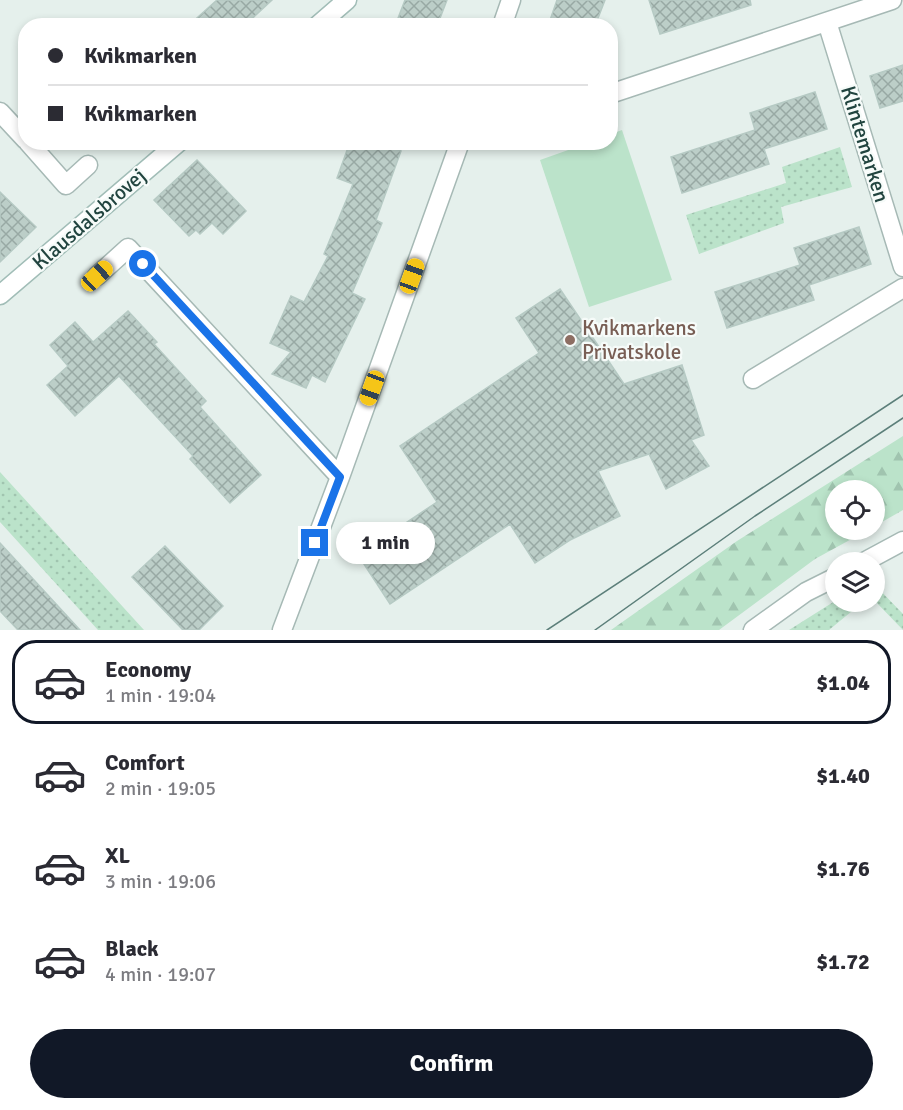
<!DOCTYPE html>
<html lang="en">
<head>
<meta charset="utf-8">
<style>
	:root { --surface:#fff; --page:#f2f2f3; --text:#2b2b33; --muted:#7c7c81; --line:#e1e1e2; --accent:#111827 }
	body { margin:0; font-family:Signika,sans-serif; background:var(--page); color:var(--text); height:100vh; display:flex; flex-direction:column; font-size:22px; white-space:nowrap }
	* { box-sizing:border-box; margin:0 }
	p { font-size:20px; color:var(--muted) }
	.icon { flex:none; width:33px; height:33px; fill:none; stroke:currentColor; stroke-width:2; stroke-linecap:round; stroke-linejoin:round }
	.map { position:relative; height:630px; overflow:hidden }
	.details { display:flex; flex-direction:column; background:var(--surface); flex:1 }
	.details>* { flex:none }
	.guide { position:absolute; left:18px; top:18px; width:600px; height:132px; border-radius:24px; box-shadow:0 3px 9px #0003; display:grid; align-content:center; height:132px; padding:0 30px; background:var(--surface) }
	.buttons { position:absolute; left:825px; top:480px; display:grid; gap:12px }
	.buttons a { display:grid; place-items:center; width:60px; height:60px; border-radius:50%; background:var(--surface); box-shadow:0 3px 9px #0003; font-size:30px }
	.end { position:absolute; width:27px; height:27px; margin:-14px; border:8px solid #1a73e8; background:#fff; box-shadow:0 0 0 3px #fff }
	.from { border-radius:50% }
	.bubble { position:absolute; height:42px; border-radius:21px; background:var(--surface); box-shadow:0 3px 9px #0003; font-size:20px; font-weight:700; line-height:42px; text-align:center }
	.car { position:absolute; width:18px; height:36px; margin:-18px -9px; border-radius:8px; box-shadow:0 0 4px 2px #0007; background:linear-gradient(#f5c518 24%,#345 0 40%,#f5c518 0 76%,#345 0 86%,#f5c518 0) }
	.guide b { display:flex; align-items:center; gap:21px; height:57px; font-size:22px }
	.guide b+b { border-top:2px solid var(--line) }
	.guide i { width:15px; height:15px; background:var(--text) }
	ul { padding:10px 0 0; list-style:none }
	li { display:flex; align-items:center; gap:18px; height:84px; margin:0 12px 9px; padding:0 18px; border:3px solid transparent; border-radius:24px }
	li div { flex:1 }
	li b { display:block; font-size:22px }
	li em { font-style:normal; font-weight:700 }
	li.active { border-color:var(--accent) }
	li>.icon { width:54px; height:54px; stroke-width:1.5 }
	.action { display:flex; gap:12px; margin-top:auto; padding:12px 30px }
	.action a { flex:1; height:69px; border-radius:36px; background:var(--accent); color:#fff; font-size:24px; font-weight:700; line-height:69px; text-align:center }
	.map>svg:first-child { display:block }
	.green { fill:url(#green-dots) }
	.forest { fill:url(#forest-firs) }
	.pitch { fill:#bbe3ca }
	.building { fill:url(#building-cross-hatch); stroke:#b6cac4; stroke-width:1.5 }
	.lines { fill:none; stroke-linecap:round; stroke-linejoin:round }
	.street-casing { stroke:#a6b9b5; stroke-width:21 }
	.secondary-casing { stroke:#a1bdb7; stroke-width:21 }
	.street { stroke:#fff; stroke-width:18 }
	.secondary { stroke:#fff; stroke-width:18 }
	.tram { stroke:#5c7f7a; stroke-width:1.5 }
	.route { stroke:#1a73e8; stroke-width:8 }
	.education-dot { fill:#8d6e63; stroke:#f6fbf9; stroke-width:2 }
	.labels { text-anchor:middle; stroke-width:4.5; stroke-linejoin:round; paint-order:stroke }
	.street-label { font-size:21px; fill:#21443f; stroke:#f6fbf9 }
	.education-label { font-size:21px; fill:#785e54; stroke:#f6fbf9; text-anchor:start }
</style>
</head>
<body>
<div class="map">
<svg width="903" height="630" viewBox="0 0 903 630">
	<defs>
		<pattern id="green-dots" width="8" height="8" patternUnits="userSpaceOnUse" patternTransform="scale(1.5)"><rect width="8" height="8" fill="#bbe3ca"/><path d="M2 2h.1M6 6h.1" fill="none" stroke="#a0c4af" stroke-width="1.8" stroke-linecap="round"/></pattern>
		<pattern id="forest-firs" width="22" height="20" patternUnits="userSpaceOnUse" patternTransform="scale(1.5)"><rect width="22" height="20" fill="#bbe3ca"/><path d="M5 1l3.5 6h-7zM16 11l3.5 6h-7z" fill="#a0c4af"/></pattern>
		<pattern id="building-cross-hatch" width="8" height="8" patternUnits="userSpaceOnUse" patternTransform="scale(1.5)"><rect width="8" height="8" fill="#bccec8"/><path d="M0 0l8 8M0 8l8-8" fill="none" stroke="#98a9a4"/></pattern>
	</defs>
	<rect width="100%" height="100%" fill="#e5f0ec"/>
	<!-- green -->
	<path class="green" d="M840,147L852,187L781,207L784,223L699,254L686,215L786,183L782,167Z
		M0,472L144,630H98L0,522Z
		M874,584L903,614V630L875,601Z
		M835,601L863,602L829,630H789Z"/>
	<!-- forest -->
	<path class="forest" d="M903,436V510L875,526L874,490H836V530H868L815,559L719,630H611L737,541Z"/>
	<!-- pitch -->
	<path class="pitch" d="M622,130L672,280L589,307L540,160L588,143L610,142L611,134Z"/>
	<!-- building -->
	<path class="building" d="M217,0H272L244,26H188Z
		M405,0H447L437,26H395Z
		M557,0H605L595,26H548Z
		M649,0H750L751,5L660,34Z
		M903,65V101L880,108L870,76Z
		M815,92L827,129L764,149L769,164L682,193L671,157L755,130L750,113Z
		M350,142H377L401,151L376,220L382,223L352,293L365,299L325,382L312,375L306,388L272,374L291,352L270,343L291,296L304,302L328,256L324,254L353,184L337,178Z
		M197,160L246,211L223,234L212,223L200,234L196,230L189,236L154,200Z
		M0,192L36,227L0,262Z
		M859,227L871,264L809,285L814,300L727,328L715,292L800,265L794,248Z
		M560,289L624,384L682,365L704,435L691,440L709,466L666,489L649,454L598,471L620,516L570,540L535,563L510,524L390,604L358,555L437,502L400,446L539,353L516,318Z
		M128,311L157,342L154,344L206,401L200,407L261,475L230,503L190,459L193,456L119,376L75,416L47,385L68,366L50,345L75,322L93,342Z
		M0,543L80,630H18L0,611Z
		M165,546L223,606L199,630H183L132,577Z"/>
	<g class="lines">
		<defs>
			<path id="street" d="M827,22L903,267
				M502,26L511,0
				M610,94L892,0
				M0,112L26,140
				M28,142L66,185L88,165
				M97,276L128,248L340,477
				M753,379L903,288
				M864,562L903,541
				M282,630L340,477L460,142
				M753,630L806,592L836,577"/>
			<path id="secondary" d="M317,26L347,0
				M0,295L179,142"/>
		</defs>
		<!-- street casing -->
		<use href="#street" class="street-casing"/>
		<!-- secondary casing -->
		<use href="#secondary" class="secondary-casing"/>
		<!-- street -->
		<use href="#street" class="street"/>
		<!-- secondary -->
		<use href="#secondary" class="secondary"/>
		<!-- tram -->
		<path class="tram" d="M547,630L903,395
			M595,630L755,516L903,418"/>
	</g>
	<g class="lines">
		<!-- route -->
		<path class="route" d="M143,264L340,477L315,543"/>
	</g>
	<!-- markers -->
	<circle class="education-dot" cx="570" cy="340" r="6"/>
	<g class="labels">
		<!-- street labels -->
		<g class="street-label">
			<text transform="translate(865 144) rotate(73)" y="7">Klintemarken</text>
			<text transform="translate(89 219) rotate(-41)" y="7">Klausdalsbrovej</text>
		</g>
		<!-- education labels -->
		<g class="education-label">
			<text x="582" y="335">Kvikmarkens<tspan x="582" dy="24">Privatskole</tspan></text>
		</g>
	</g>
</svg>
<div class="buttons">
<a><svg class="icon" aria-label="locate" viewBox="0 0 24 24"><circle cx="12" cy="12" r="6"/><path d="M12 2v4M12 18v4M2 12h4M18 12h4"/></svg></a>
<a><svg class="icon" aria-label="layers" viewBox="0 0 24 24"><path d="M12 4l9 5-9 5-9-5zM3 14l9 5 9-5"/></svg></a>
</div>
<i class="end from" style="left:143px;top:264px"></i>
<i class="end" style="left:315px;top:543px"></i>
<div class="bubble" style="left:336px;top:522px;width:99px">1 min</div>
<i class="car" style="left:97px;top:276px;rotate:47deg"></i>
<i class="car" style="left:412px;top:276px;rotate:20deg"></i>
<i class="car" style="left:372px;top:388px;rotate:200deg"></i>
<div class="guide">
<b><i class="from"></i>Kvikmarken</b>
<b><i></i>Kvikmarken</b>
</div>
</div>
<section class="details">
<ul>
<li class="active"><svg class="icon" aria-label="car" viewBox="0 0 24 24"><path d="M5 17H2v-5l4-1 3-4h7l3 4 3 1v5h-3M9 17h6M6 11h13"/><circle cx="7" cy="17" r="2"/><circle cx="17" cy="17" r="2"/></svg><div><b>Economy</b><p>1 min · 19:04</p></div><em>$1.04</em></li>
<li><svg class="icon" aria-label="car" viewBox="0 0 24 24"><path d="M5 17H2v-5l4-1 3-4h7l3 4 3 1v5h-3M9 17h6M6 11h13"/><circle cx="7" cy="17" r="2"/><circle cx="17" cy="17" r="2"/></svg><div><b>Comfort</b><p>2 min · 19:05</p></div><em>$1.40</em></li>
<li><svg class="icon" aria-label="car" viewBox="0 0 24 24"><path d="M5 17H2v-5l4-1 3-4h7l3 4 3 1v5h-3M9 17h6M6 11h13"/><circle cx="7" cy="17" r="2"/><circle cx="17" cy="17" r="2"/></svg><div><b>XL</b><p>3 min · 19:06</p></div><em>$1.76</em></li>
<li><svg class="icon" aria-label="car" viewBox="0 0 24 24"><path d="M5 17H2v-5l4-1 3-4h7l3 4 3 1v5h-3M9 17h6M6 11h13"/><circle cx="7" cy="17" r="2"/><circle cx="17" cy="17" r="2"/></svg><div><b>Black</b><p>4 min · 19:07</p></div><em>$1.72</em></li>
</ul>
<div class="action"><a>Confirm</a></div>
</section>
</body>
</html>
